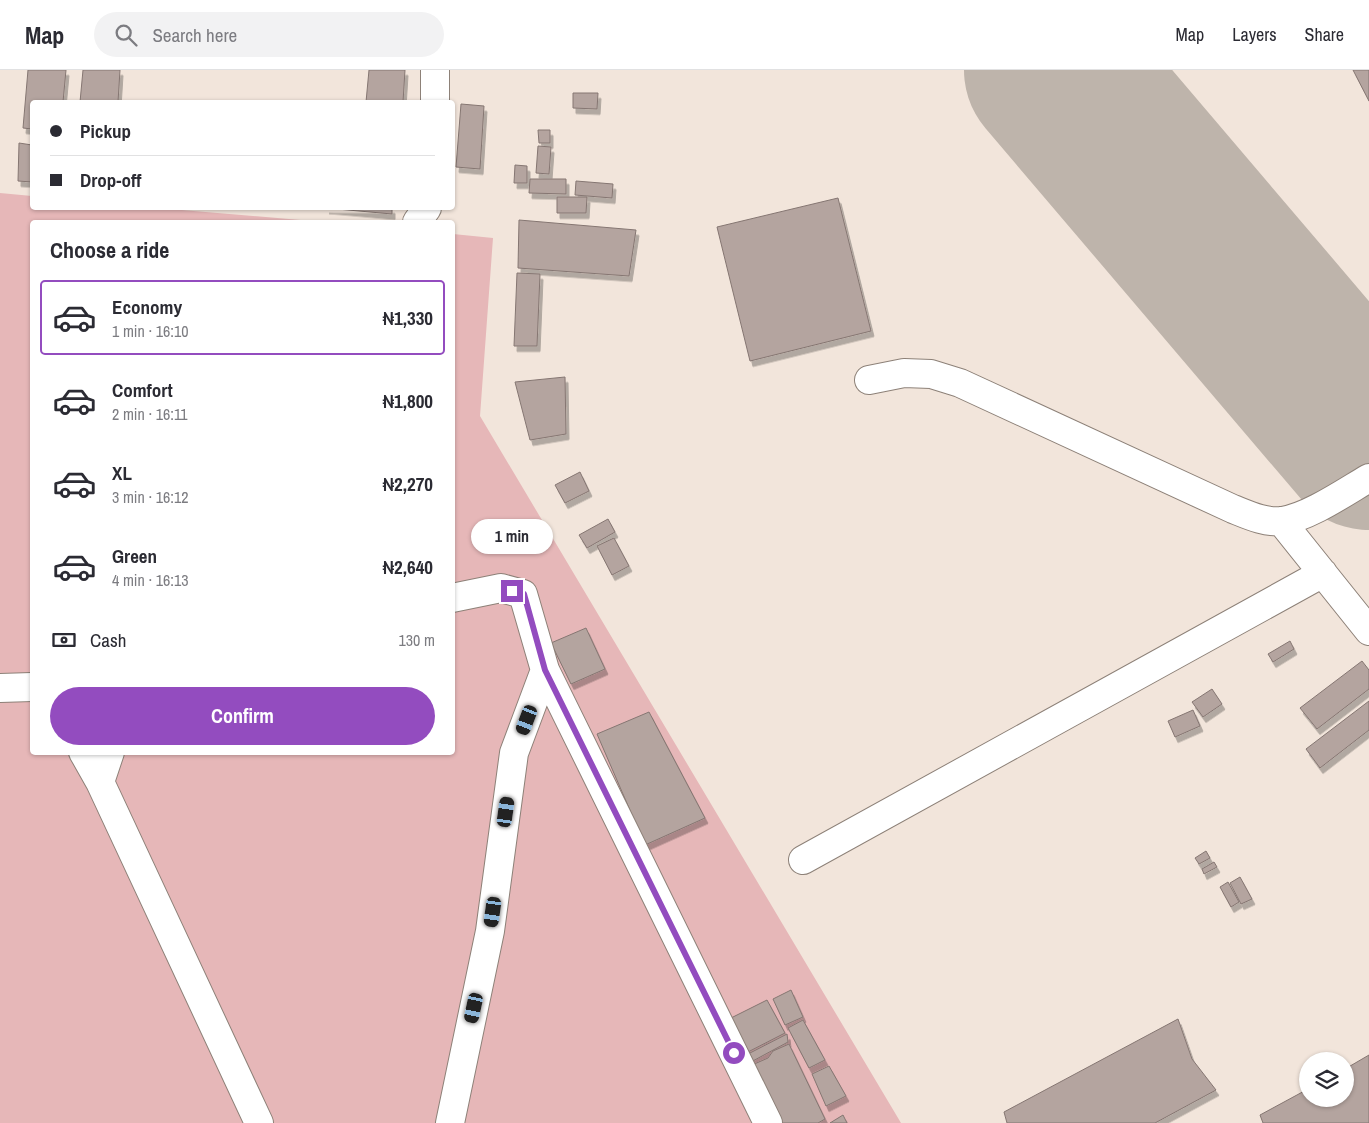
<!DOCTYPE html>
<html lang="en">
<head>
<meta charset="utf-8">
<style>
	:root { --surface:#fff; --page:#f2f2f3; --text:#2b2b33; --muted:#7c7c81; --line:#e1e1e2; --accent:#934cbf }
	body { margin:0; font-family:"Archivo Narrow",sans-serif; background:var(--page); color:var(--text); height:100vh; display:flex; flex-direction:column; font-size:19px; white-space:nowrap }
	* { box-sizing:border-box; margin:0 }
	p { font-size:16px; color:var(--muted) }
	.icon { flex:none; width:28px; height:28px; fill:none; stroke:currentColor; stroke-width:2; stroke-linecap:round; stroke-linejoin:round }
	.map { position:relative; flex:1; overflow:hidden }
	.sheet { position:absolute; left:30px; top:150px; width:425px; height:535px; display:flex; flex-direction:column; background:var(--surface); border-radius:5px; box-shadow:0 1px 4px #0004 }
	.sheet>* { flex:none }
	.banner { position:absolute; left:30px; top:30px; width:425px; height:110px; border-radius:5px; box-shadow:0 1px 4px #0004; display:grid; align-content:center; height:110px; padding:0 20px; background:var(--surface) }
	.buttons { position:absolute; left:1299px; top:982px; display:grid; gap:10px }
	.buttons a { display:grid; place-items:center; width:55px; height:55px; border-radius:50%; background:var(--surface); box-shadow:0 1px 4px #0004; font-size:25px }
	.end { position:absolute; width:22px; height:22px; margin:-11px; border:6px solid #934cbf; background:#fff; box-shadow:0 0 0 2px #fff }
	.from { border-radius:50% }
	.bubble { position:absolute; height:35px; border-radius:18px; background:var(--surface); box-shadow:0 1px 4px #0004; font-size:16px; font-weight:700; line-height:35px; text-align:center }
	.car { position:absolute; width:15px; height:30px; margin:-15px -8px; border-radius:6px; box-shadow:0 0 4px 1px #0007; background:linear-gradient(#222 24%,#8ab4d8 0 40%,#222 0 76%,#8ab4d8 0 86%,#222 0) }
	.banner b { display:flex; align-items:center; gap:18px; height:48px; font-size:19px }
	.banner b+b { border-top:1px solid var(--line) }
	.banner i { width:12px; height:12px; background:var(--text) }
	ul { padding:0; list-style:none }
	li { display:flex; align-items:center; gap:15px; height:75px; margin:0 10px 8px; padding:0 10px; border:2px solid transparent; border-radius:5px }
	li div { flex:1 }
	li b { display:block; font-size:19px }
	li em { font-style:normal; font-weight:700 }
	li.active { border-color:var(--accent) }
	li>.icon { width:45px; height:45px; stroke-width:1.5 }
	h2 { padding:0 20px; font-size:22px; line-height:60px }
	.pay { display:flex; align-items:center; gap:12px; height:55px; padding:0 20px; font-size:19px }
	.pay p { margin-inline-start:auto }
	.action { display:flex; gap:10px; margin-top:auto; padding:10px 20px }
	.action a { flex:1; height:58px; border-radius:30px; background:var(--accent); color:#fff; font-size:20px; font-weight:700; line-height:58px; text-align:center }
	header { display:flex; align-items:center; gap:30px; box-sizing:border-box; height:70px; padding:0 25px; background:var(--surface); border-bottom:1px solid var(--line) }
	header strong { font-size:24px }
	nav { display:flex; gap:28px; margin-inline-start:auto; font-size:18px }
	.search { width:350px; height:45px; background:var(--page); display:flex; align-items:center; gap:12px; box-sizing:border-box; padding:0 18px; border-radius:28px; color:var(--muted); font-size:19px }
	.map>svg:first-child { display:block }
	.green { fill:#e6b7b8 }
	.lines { fill:none; stroke-linecap:round; stroke-linejoin:round }
	.runway { stroke:#beb4ab; stroke-width:180 }
	.building { fill:#b4a49f; stroke:#857672; filter:url(#shadow) }
	.minor-casing { stroke:#8d8178; stroke-width:30 }
	.minor { stroke:#fff; stroke-width:28 }
	.route { stroke:#934cbf; stroke-width:6 }
</style>
</head>
<body>
<header>
<strong>Map</strong>
<div class="search"><svg class="icon" aria-label="search" viewBox="0 0 24 24"><circle cx="10" cy="10" r="6"/><path d="M15 15l6 6"/></svg>Search here</div>
<nav><a>Map</a><a>Layers</a><a>Share</a></nav>
</header>
<div class="map">
<svg width="1369" height="1053" viewBox="0 0 1369 1053">
	<defs>
		<filter id="shadow"><feDropShadow dx="3" dy="5.5" stdDeviation="0" flood-color="#0004"/></filter>
	</defs>
	<rect width="100%" height="100%" fill="#f2e5db"/>
	<!-- green -->
	<path class="green" d="M0,123L32,126V138H158L324,152H32V682H452L453,164L493,168L480,346L901,1053H0Z"/>
	<g class="lines">
		<!-- runway -->
		<path class="runway" d="M1054,0L1369,370"/>
	</g>
	<!-- building -->
	<path class="building" d="M28,0H66L63,32H32V59L23,58Z
		M83,0H120L118,32H80Z
		M369,0H405L403,32H366Z
		M1353,0H1369V31Z
		M573,23H598L597,39L573,38Z
		M461,34L484,36L480,99L456,97Z
		M538,60H550V73H539Z
		M19,73L32,75V112L18,111Z
		M538,76L551,77L549,104L536,103Z
		M515,95L527,96V113H514Z
		M530,109H566V124L529,123Z
		M576,111L613,114L612,128L575,125Z
		M557,127H587L586,143H557Z
		M838,128L871,261L750,291L717,157Z
		M326,138H392V144Z
		M519,150L636,160L629,206L518,198Z
		M517,203L540,204L537,276H514Z
		M565,307L566,364L530,370L515,312Z
		M580,402L589,421L565,433L555,415Z
		M608,449L615,462L587,478L579,465Z
		M614,468L629,496L612,505L597,476Z
		M586,558L605,599L571,614L551,573Z
		M1290,571L1294,579L1273,592L1268,584Z
		M1362,591L1369,600V619L1317,659L1300,638Z
		M1212,619L1222,634L1203,647L1192,632Z
		M1369,631V660L1320,698L1306,679Z
		M1193,640L1200,656L1175,667L1168,651Z
		M649,642L705,748L645,775L597,664Z
		M1206,781L1210,788L1199,794L1195,788Z
		M1214,792L1217,797L1204,804L1202,799Z
		M1240,807L1252,829L1241,834L1230,813Z
		M1228,812L1239,832L1231,837L1220,817Z
		M791,920L803,947L785,955L773,929Z
		M767,930L785,963L746,983L731,948Z
		M1178,949L1192,989L1216,1020L1155,1053H1007L1004,1042Z
		M803,950L825,990L809,998L788,958Z
		M787,964L788,972L751,992L748,984Z
		M789,974L825,1049L818,1053H778L752,995L768,988L773,981Z
		M1369,985V1053H1263L1260,1045L1308,1019V1029H1345V999Z
		M829,996L846,1026L826,1036L812,1004Z
		M843,1045L847,1053H830Z"/>
	<g class="lines">
		<defs>
			<path id="minor" d="M435,32V0
				M417,152L427,138
				M869,310L904,303L931,304L960,313L1233,439C1248,445 1265,453 1282,451C1309,447 1345,422 1369,408
				M1281,451L1369,561
				M452,528L501,518L523,524L545,600L768,1053
				M0,618L32,617
				M83,682L100,712L259,1053
				M100,712L110,682
				M803,790L1323,503
				M450,1053L490,861L514,683L545,600"/>
		</defs>
		<!-- minor casing -->
		<use href="#minor" class="minor-casing"/>
		<!-- minor -->
		<use href="#minor" class="minor"/>
	</g>
	<g class="lines">
		<!-- route -->
		<path class="route" d="M512,521L524,524L545,600L734,983"/>
	</g>
</svg>
<div class="buttons">
<a><svg class="icon" aria-label="layers" viewBox="0 0 24 24"><path d="M12 4l9 5-9 5-9-5zM3 14l9 5 9-5"/></svg></a>
</div>
<i class="end from" style="left:734px;top:983px"></i>
<i class="end" style="left:512px;top:521px"></i>
<div class="bubble" style="left:471px;top:449px;width:82px">1 min</div>
<i class="car" style="left:527px;top:650px;rotate:201deg"></i>
<i class="car" style="left:506px;top:742px;rotate:8deg"></i>
<i class="car" style="left:493px;top:842px;rotate:188deg"></i>
<i class="car" style="left:474px;top:938px;rotate:192deg"></i>
<div class="banner">
<b><i class="from"></i>Pickup</b>
<b><i></i>Drop-off</b>
</div>
<section class="sheet">
<h2>Choose a ride</h2>
<ul>
<li class="active"><svg class="icon" aria-label="car" viewBox="0 0 24 24"><path d="M5 17H2v-5l4-1 3-4h7l3 4 3 1v5h-3M9 17h6M6 11h13"/><circle cx="7" cy="17" r="2"/><circle cx="17" cy="17" r="2"/></svg><div><b>Economy</b><p>1 min · 16:10</p></div><em>₦1,330</em></li>
<li><svg class="icon" aria-label="car" viewBox="0 0 24 24"><path d="M5 17H2v-5l4-1 3-4h7l3 4 3 1v5h-3M9 17h6M6 11h13"/><circle cx="7" cy="17" r="2"/><circle cx="17" cy="17" r="2"/></svg><div><b>Comfort</b><p>2 min · 16:11</p></div><em>₦1,800</em></li>
<li><svg class="icon" aria-label="car" viewBox="0 0 24 24"><path d="M5 17H2v-5l4-1 3-4h7l3 4 3 1v5h-3M9 17h6M6 11h13"/><circle cx="7" cy="17" r="2"/><circle cx="17" cy="17" r="2"/></svg><div><b>XL</b><p>3 min · 16:12</p></div><em>₦2,270</em></li>
<li><svg class="icon" aria-label="car" viewBox="0 0 24 24"><path d="M5 17H2v-5l4-1 3-4h7l3 4 3 1v5h-3M9 17h6M6 11h13"/><circle cx="7" cy="17" r="2"/><circle cx="17" cy="17" r="2"/></svg><div><b>Green</b><p>4 min · 16:13</p></div><em>₦2,640</em></li>
</ul>
<div class="pay"><svg class="icon" aria-label="cash" viewBox="0 0 24 24"><path d="M3 7h18v10H3z"/><circle cx="12" cy="12" r="2"/></svg>Cash<p>130 m</p></div>
<div class="action"><a>Confirm</a></div>
</section>
</div>
</body>
</html>
